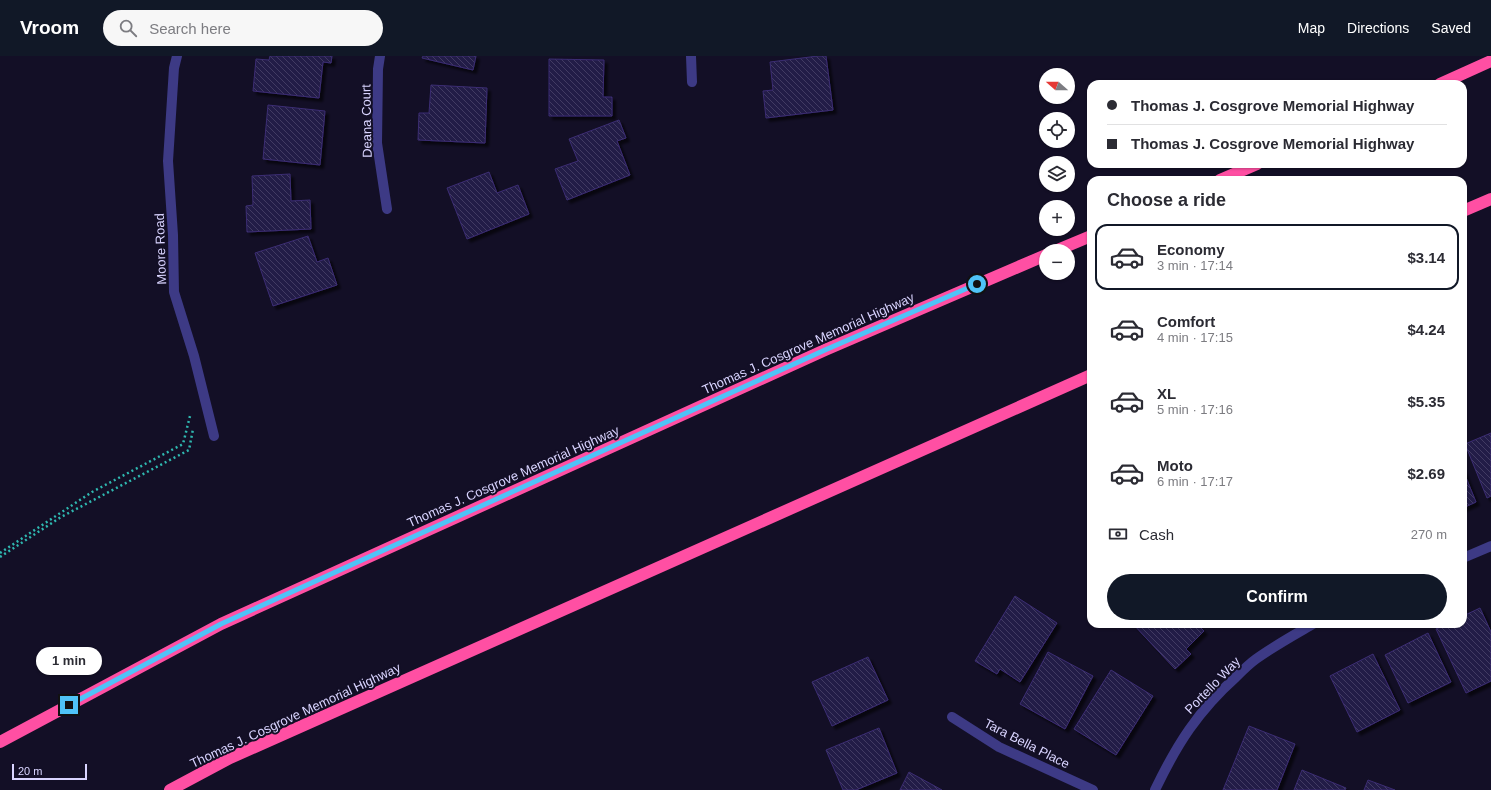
<!DOCTYPE html>
<html lang="en">
<head>
<meta charset="utf-8">
<style>
	:root { --surface:#fff; --page:#f7f7f7; --text:#2b2b33; --muted:#7c7c81; --line:#e1e1e2; --accent:#111827 }
	body { margin:0; font-family:Arial,sans-serif; background:var(--page); color:var(--text); height:100vh; display:flex; flex-direction:column; font-size:15px; white-space:nowrap }
	* { box-sizing:border-box; margin:0 }
	p { font-size:13px; color:var(--muted) }
	.icon { flex:none; width:22px; height:22px; fill:none; stroke:currentColor; stroke-width:2; stroke-linecap:round; stroke-linejoin:round }
	.map { position:relative; flex:1; overflow:hidden }
	.drawer { position:absolute; left:1087px; top:120px; width:380px; height:452px; display:flex; flex-direction:column; background:var(--surface); border-radius:12px; box-shadow:0 1px 3px #0004 }
	.drawer>* { flex:none }
	.top-card { position:absolute; left:1087px; top:24px; width:380px; height:88px; border-radius:12px; box-shadow:0 1px 3px #0004; display:grid; align-content:center; height:88px; padding:0 20px; background:var(--surface) }
	.needle { width:26px; rotate:291deg }
	.controls { position:absolute; left:1039px; top:12px; display:grid; gap:8px }
	.controls a { display:grid; place-items:center; width:36px; height:36px; border-radius:50%; background:var(--surface); box-shadow:0 1px 3px #0004; font-size:20px }
	.scale { position:absolute; left:12px; bottom:10px; width:75px; box-sizing:border-box; padding-left:4px; border:2px solid #d9d4ff; border-top:0; font-size:11px; line-height:14px; white-space:nowrap; color:#d9d4ff; -webkit-text-stroke:3px #130f26; paint-order:stroke }
	.end { position:absolute; width:18px; height:18px; margin:-9px; border:5px solid #4fc3f7; background:#111; box-shadow:0 0 0 2px #111 }
	.from { border-radius:50% }
	.bubble { position:absolute; height:28px; border-radius:14px; background:var(--surface); box-shadow:0 1px 3px #0004; font-size:13px; font-weight:600; line-height:28px; text-align:center }
	.top-card b { display:flex; align-items:center; gap:14px; height:38px; font-size:15px }
	.top-card b+b { border-top:1px solid var(--line) }
	.top-card i { width:10px; height:10px; background:var(--text) }
	ul { padding:0; list-style:none }
	li { display:flex; align-items:center; gap:12px; height:66px; margin:0 8px 6px; padding:0 12px; border:2px solid transparent; border-radius:12px }
	li div { flex:1 }
	li b { display:block; font-size:15px }
	li em { font-style:normal; font-weight:600 }
	li.on { border-color:var(--accent) }
	li>.icon { width:36px; height:36px; stroke-width:1.5 }
	h2 { padding:0 20px; font-size:18px; line-height:48px }
	.pay { display:flex; align-items:center; gap:10px; height:44px; padding:0 20px; font-size:15px }
	.pay p { margin-inline-start:auto }
	.cta { display:flex; gap:8px; margin-top:auto; padding:8px 20px }
	.cta a { flex:1; height:46px; border-radius:24px; background:var(--accent); color:#fff; font-size:16px; font-weight:600; line-height:46px; text-align:center }
	header { display:flex; align-items:center; gap:24px; box-sizing:border-box; height:56px; padding:0 20px; background:var(--accent); color:#fff }
	header strong { font-size:19px }
	nav { display:flex; gap:22px; margin-inline-start:auto; font-size:14px }
	.search { width:280px; height:36px; background:var(--page); display:flex; align-items:center; gap:10px; box-sizing:border-box; padding:0 14px; border-radius:22px; color:var(--muted); font-size:15px }
	.map>svg:first-child { display:block }
	.building { fill:url(#building-back-hatch); stroke:#3b2d73; filter:url(#shadow) }
	.lines { fill:none; stroke-linecap:round; stroke-linejoin:round }
	.path { stroke:#2fb8b0; stroke-width:2.5; stroke-dasharray:2 3; stroke-linecap:butt }
	.street { stroke:#3d3a85; stroke-width:10 }
	.highway { stroke:#ff4fa3; stroke-width:12 }
	.route { stroke:#4fc3f7; stroke-width:5 }
	.labels { text-anchor:middle; stroke-width:4; stroke-linejoin:round; paint-order:stroke }
	.street-label { font-size:13px; fill:#d9d4ff; stroke:#130f26 }
</style>
</head>
<body>
<header>
<strong>Vroom</strong>
<div class="search"><svg class="icon" aria-label="search" viewBox="0 0 24 24"><circle cx="10" cy="10" r="6"/><path d="M15 15l6 6"/></svg>Search here</div>
<nav><a>Map</a><a>Directions</a><a>Saved</a></nav>
</header>
<div class="map">
<svg width="1491" height="734" viewBox="0 0 1491 734">
	<defs>
		<pattern id="building-back-hatch" width="6" height="6" patternUnits="userSpaceOnUse"><rect width="6" height="6" fill="#241b47"/><path d="M-1 5l2 2M0 0l6 6M5-1l2 2" fill="none" stroke="#433b63"/></pattern>
		<filter id="shadow"><feDropShadow dx="3.5" dy="3.5" stdDeviation="1" flood-color="#0009"/></filter>
	</defs>
	<rect width="100%" height="100%" fill="#130f26"/>
	<!-- building -->
	<path class="building" d="M270,0H332L331,7L323,6L319,42L253,35L256,3L269,4Z
		M423,0H476L473,14L422,2Z
		M818,0H826L833,54L766,62L763,35L773,34L770,6Z
		M549,3L604,4L603,41H612V60H549Z
		M431,29L487,32L485,87L418,84L419,57H429Z
		M268,49L325,55L320,109L263,103Z
		M619,64L626,82L617,85L630,119L567,144L555,113L578,105L569,83Z
		M489,116L497,137L518,129L529,158L467,183L447,132Z
		M290,118L291,145L310,144L311,173L247,176L246,150L253,149L252,120Z
		M308,180L317,206L328,202L337,229L273,250L255,197Z
		M1491,377V440L1487,442L1465,388Z
		M1463,414L1476,446L1463,452Z
		M1015,540L1057,567L1020,626L1000,613L997,618L975,605Z
		M1480,552L1491,576V625L1466,637L1436,573L1447,568H1463V560Z
		M1133,568H1197L1204,575L1186,593L1191,598L1175,613Z
		M1428,577L1451,626L1408,647L1385,599Z
		M1048,596L1093,620L1065,673L1020,648Z
		M1373,598L1400,654L1357,676L1330,620Z
		M868,601L888,644L832,670L812,626Z
		M1111,614L1153,640L1116,699L1074,673Z
		M1249,670L1295,688L1277,734H1223Z
		M879,672L897,717L856,734H843L826,694Z
		M1302,714L1346,732L1345,734H1294Z
		M909,716L942,734H900Z
		M1368,724L1395,734H1364Z"/>
	<g class="lines">
		<!-- path -->
		<path class="path" d="M0,497L92,436L183,388L190,360
			M0,501L61,461L189,394L193,373"/>
		<!-- street -->
		<path class="street" d="M177,0L174,12L168,105L173,179L174,236L194,300L214,380
			M380,0L378,13L377,87L387,153
			M691,0L692,26
			M1463,502L1491,490
			M952,661L999,691L1093,734
			M1155,734C1177,688 1198,655 1236,621C1242,615 1249,608 1256,603C1274,590 1294,579 1313,568"/>
		<!-- highway -->
		<path class="highway" d="M1440,28L1491,5
			M1220,124L1257,108
			M1463,155L1491,143
			M1055,195L1091,180
			M0,686L221,568L825,294L1046,199
			M170,734L230,702L1091,319"/>
	</g>
	<g class="lines">
		<!-- route -->
		<path class="route" d="M69,649L221,568L825,294L977,228"/>
	</g>
	<g class="labels">
		<!-- street labels -->
		<g class="street-label">
			<text transform="translate(366 65) rotate(-91)" y="5">Deana Court</text>
			<text transform="translate(160 193) rotate(-92)" y="5">Moore Road</text>
			<text transform="translate(808 287) rotate(-24)" y="5">Thomas J. Cosgrove Memorial Highway</text>
			<text transform="translate(513 420) rotate(-24)" y="5">Thomas J. Cosgrove Memorial Highway</text>
			<text transform="translate(1212 629) rotate(-46)" y="5">Portello Way</text>
			<text transform="translate(295 659) rotate(-25)" y="5">Thomas J. Cosgrove Memorial Highway</text>
			<text transform="translate(1027 687) rotate(27)" y="5">Tara Bella Place</text>
		</g>
	</g>
</svg>
<div class="controls">
<a><svg class="needle" viewBox="-14 -14 28 28"><path d="M0-13l5 13h-10z" fill="#e53935"/><path d="M0 13l5-13h-10z" fill="#7c7c81"/></svg></a>
<a><svg class="icon" aria-label="locate" viewBox="0 0 24 24"><circle cx="12" cy="12" r="6"/><path d="M12 2v4M12 18v4M2 12h4M18 12h4"/></svg></a>
<a><svg class="icon" aria-label="layers" viewBox="0 0 24 24"><path d="M12 4l9 5-9 5-9-5zM3 14l9 5 9-5"/></svg></a>
<a>+</a>
<a>−</a>
</div>
<div class="scale">20 m</div>
<i class="end from" style="left:977px;top:228px"></i>
<i class="end" style="left:69px;top:649px"></i>
<div class="bubble" style="left:36px;top:591px;width:66px">1 min</div>
<div class="top-card">
<b><i class="from"></i>Thomas J. Cosgrove Memorial Highway</b>
<b><i></i>Thomas J. Cosgrove Memorial Highway</b>
</div>
<section class="drawer">
<h2>Choose a ride</h2>
<ul>
<li class="on"><svg class="icon" aria-label="car" viewBox="0 0 24 24"><path d="M5 17H2v-5l4-1 3-4h7l3 4 3 1v5h-3M9 17h6M6 11h13"/><circle cx="7" cy="17" r="2"/><circle cx="17" cy="17" r="2"/></svg><div><b>Economy</b><p>3 min · 17:14</p></div><em>$3.14</em></li>
<li><svg class="icon" aria-label="car" viewBox="0 0 24 24"><path d="M5 17H2v-5l4-1 3-4h7l3 4 3 1v5h-3M9 17h6M6 11h13"/><circle cx="7" cy="17" r="2"/><circle cx="17" cy="17" r="2"/></svg><div><b>Comfort</b><p>4 min · 17:15</p></div><em>$4.24</em></li>
<li><svg class="icon" aria-label="car" viewBox="0 0 24 24"><path d="M5 17H2v-5l4-1 3-4h7l3 4 3 1v5h-3M9 17h6M6 11h13"/><circle cx="7" cy="17" r="2"/><circle cx="17" cy="17" r="2"/></svg><div><b>XL</b><p>5 min · 17:16</p></div><em>$5.35</em></li>
<li><svg class="icon" aria-label="car" viewBox="0 0 24 24"><path d="M5 17H2v-5l4-1 3-4h7l3 4 3 1v5h-3M9 17h6M6 11h13"/><circle cx="7" cy="17" r="2"/><circle cx="17" cy="17" r="2"/></svg><div><b>Moto</b><p>6 min · 17:17</p></div><em>$2.69</em></li>
</ul>
<div class="pay"><svg class="icon" aria-label="cash" viewBox="0 0 24 24"><path d="M3 7h18v10H3z"/><circle cx="12" cy="12" r="2"/></svg>Cash<p>270 m</p></div>
<div class="cta"><a>Confirm</a></div>
</section>
</div>
</body>
</html>
